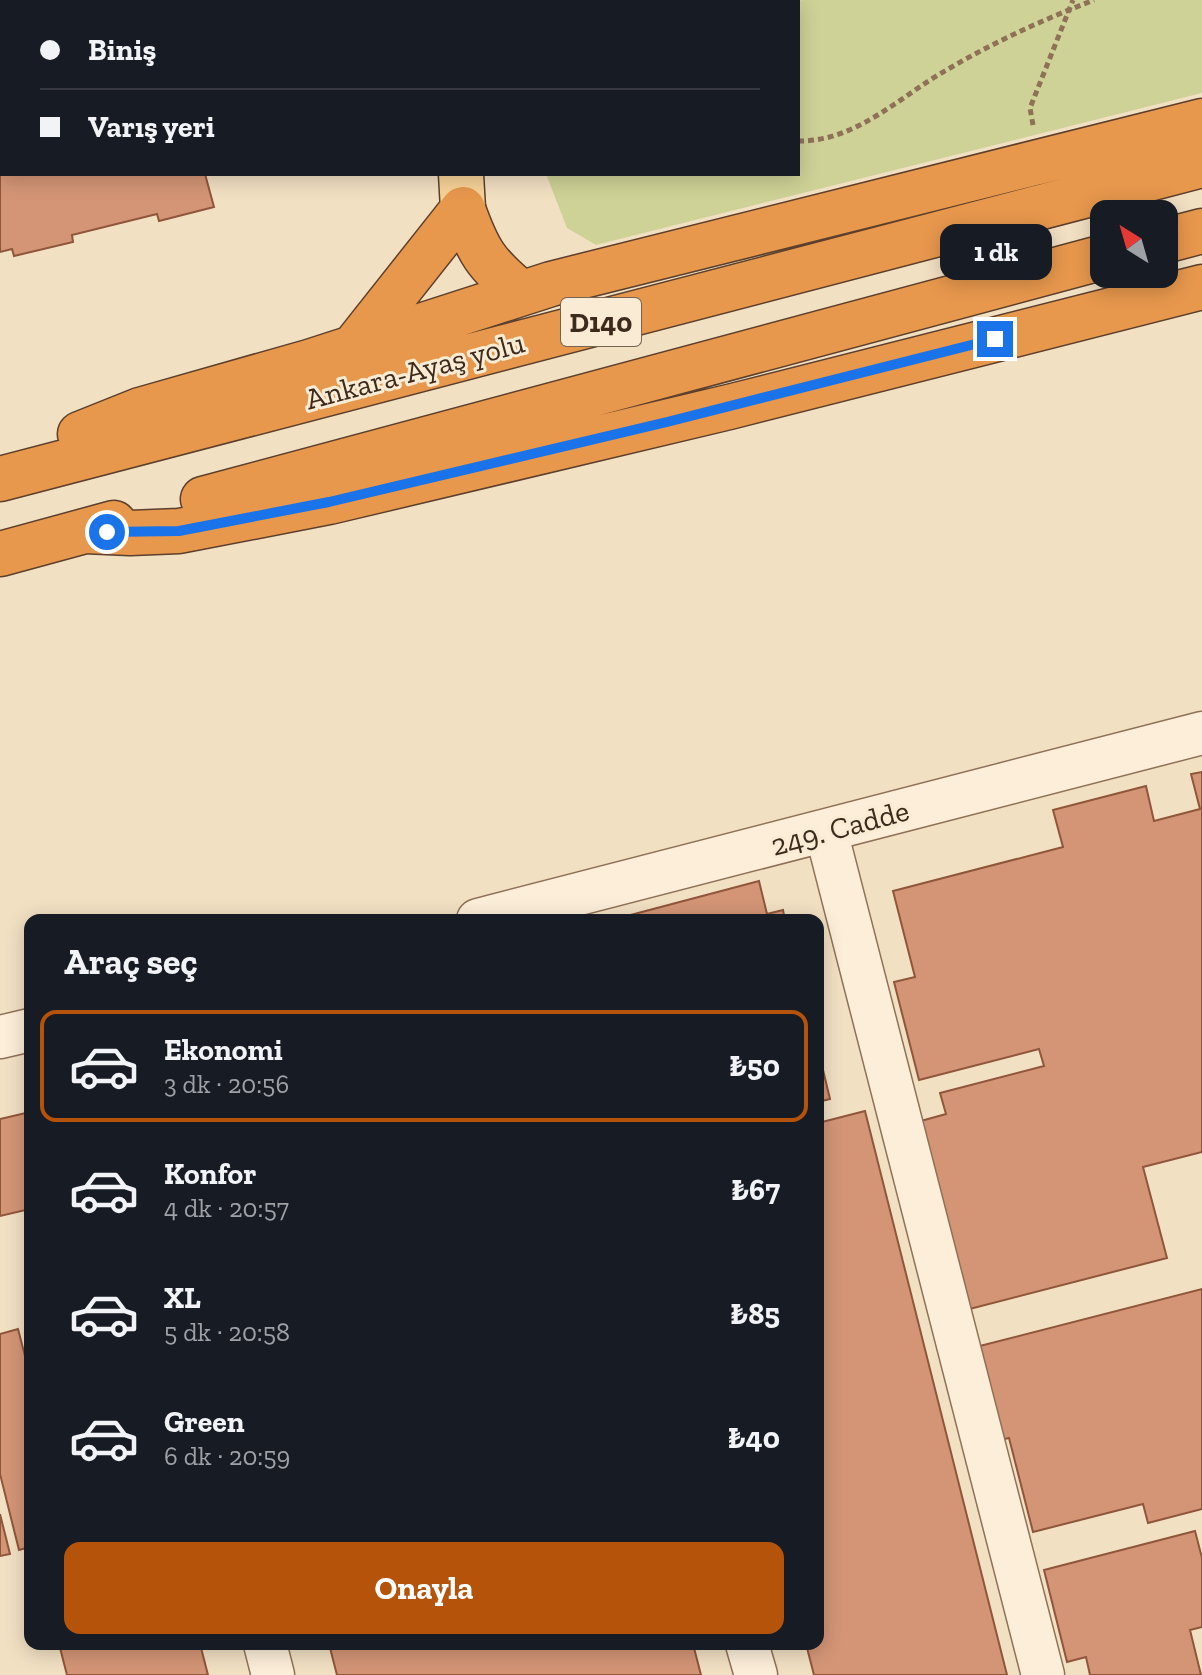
<!DOCTYPE html>
<html lang="tr">
<head>
<meta charset="utf-8">
<style>
	:root { --surface:#171b24; --page:#242831; --text:#f1f3f6; --muted:#9ea1a6; --line:#363941; --accent:#b45309 }
	body { margin:0; font-family:"Zilla Slab",serif; background:var(--page); color:var(--text); height:100vh; display:flex; flex-direction:column; font-size:30px; white-space:nowrap }
	* { box-sizing:border-box; margin:0 }
	p { font-size:26px; color:var(--muted) }
	.icon { flex:none; width:44px; height:44px; fill:none; stroke:currentColor; stroke-width:2; stroke-linecap:round; stroke-linejoin:round }
	.map { position:relative; flex:1; overflow:hidden }
	.drawer { position:absolute; left:24px; top:914px; width:800px; height:736px; display:flex; flex-direction:column; background:var(--surface); border-radius:16px; box-shadow:0 4px 20px #0003 }
	.drawer>* { flex:none }
	.hud { position:absolute; left:0px; top:0px; width:800px; height:176px; box-shadow:0 4px 20px #0003; display:grid; align-content:center; height:176px; padding:0 40px; background:var(--surface) }
	.needle { width:52px; rotate:323deg }
	.fabs { position:absolute; left:1090px; top:200px; display:grid; gap:16px }
	.fabs a { display:grid; place-items:center; width:88px; height:88px; border-radius:16px; background:var(--surface); box-shadow:0 4px 20px #0003; font-size:40px }
	.end { position:absolute; width:36px; height:36px; margin:-18px; border:10px solid #1a73e8; background:#fff; box-shadow:0 0 0 4px #fff }
	.from { border-radius:50% }
	.bubble { position:absolute; height:56px; border-radius:16px; background:var(--surface); box-shadow:0 4px 20px #0003; font-size:26px; font-weight:700; line-height:56px; text-align:center }
	.hud b { display:flex; align-items:center; gap:28px; height:76px; font-size:30px }
	.hud b+b { border-top:2px solid var(--line) }
	.hud i { width:20px; height:20px; background:var(--text) }
	ul { padding:0; list-style:none }
	li { display:flex; align-items:center; gap:24px; height:112px; margin:0 16px 12px; padding:0 24px; border:4px solid transparent; border-radius:16px }
	li div { flex:1 }
	li b { display:block; font-size:30px }
	li em { font-style:normal; font-weight:700 }
	li.selected { border-color:var(--accent) }
	li>.icon { width:72px; height:72px; stroke-width:1.5 }
	h2 { padding:0 40px; font-size:36px; line-height:96px }
	.primary-button { display:flex; gap:16px; margin-top:auto; padding:16px 40px }
	.primary-button a { flex:1; height:92px; border-radius:16px; background:var(--accent); color:#fff; font-size:32px; font-weight:700; line-height:92px; text-align:center }
	.map>svg:first-child { display:block }
	.green { fill:#cfd296 }
	.building { fill:#d49576; stroke:#90563b; stroke-width:2 }
	.lines { fill:none; stroke-linecap:round; stroke-linejoin:round }
	.minor-casing { stroke:#8f7158; stroke-width:45 }
	.major-casing { stroke:#5c3f2c; stroke-width:47 }
	.highway-casing { stroke:#5c3f2c; stroke-width:47 }
	.path { stroke:#8f7158; stroke-width:5; stroke-dasharray:6 4; stroke-linecap:butt }
	.minor { stroke:#fceed8; stroke-width:42 }
	.major { stroke:#f8d398; stroke-width:44 }
	.highway { stroke:#e8984d; stroke-width:44 }
	.route { stroke:#1a73e8; stroke-width:10 }
	.labels { text-anchor:middle; stroke-width:6; stroke-linejoin:round; paint-order:stroke }
	.shield { fill:#f9ebd4; stroke:#756454; stroke-width:2 }
	.shield-label { font-size:28px; font-weight:bold; fill:#3d2a1d }
	.street-label { font-size:30px; fill:#3d2a1d; stroke:#f9ebd4 }
</style>
</head>
<body>
<div class="map">
<svg width="1202" height="1675" viewBox="0 0 1202 1675">
	<rect width="100%" height="100%" fill="#f2e0c3"/>
	<!-- green -->
	<path class="green" d="M802,0H1202V93L596,245L567,228L546,174H798V2H795Z"/>
	<!-- building -->
	<path class="building" d="M0,150L2,174H205L214,207L159,221L157,214L72,235L73,242L14,256L12,249L0,252Z
		M1202,772V1152L1143,1167L1167,1258L958,1312L910,1124L946,1114L940,1093L1044,1066L1039,1049L919,1080L894,982L915,977L893,891L1063,847L1053,810L1146,786L1154,821L1200,809L1191,774Z
		M759,881L767,914L783,910L785,920H624L623,917Z
		M818,1049L830,1099L818,1102Z
		M865,1111L1007,1675H814L806,1644H818V1123Z
		M30,1112V1209L0,1216V1119Z
		M1202,1289V1509L1148,1523L1143,1504L1033,1532L1009,1438L991,1442L968,1349Z
		M18,1329L25,1356L30,1354V1547L19,1550L0,1474V1334Z
		M0,1514L10,1554L0,1556Z
		M1195,1531L1202,1558V1627L1190,1630L1201,1675H1090L1086,1657L1067,1662L1044,1570Z
		M59,1644H200L208,1675H67Z
		M329,1644H693L701,1675H337Z"/>
	<g class="lines">
		<defs>
			<path id="minor" d="M589,0L590,2
				M705,2L712,0
				M826,831L1043,1675
				M478,920L1202,733
				M0,1037L30,1030
				M265,1644L273,1675
				M747,1644L756,1675"/>
			<path id="major" d="M454,0V2
				M461,174L463,209"/>
			<path id="highway" d="M1164,241L1202,231
				M353,348L463,209C478,252 486,264 521,293
				M80,434L140,410L309,362L551,284L1202,121
				M0,479L1202,165
				M203,499L1104,257
				M85,531L130,533L179,531L329,502L729,407L1202,287
				M0,554L114,523"/>
		</defs>
		<!-- minor casing -->
		<use href="#minor" class="minor-casing"/>
		<!-- major casing -->
		<use href="#major" class="major-casing"/>
		<!-- highway casing -->
		<use href="#highway" class="highway-casing"/>
		<!-- path -->
		<path class="path" d="M1033,125L1030,108L1073,0
			M798,141C857,142 901,95 950,68C996,41 1045,19 1094,0"/>
		<!-- minor -->
		<use href="#minor" class="minor"/>
		<!-- major -->
		<use href="#major" class="major"/>
		<!-- highway -->
		<use href="#highway" class="highway"/>
	</g>
	<g class="lines">
		<!-- route -->
		<path class="route" d="M107,532L179,531L329,502L667,422L995,339"/>
	</g>
	<g class="labels">
		<!-- shield labels -->
		<rect class="shield" x="561" y="298" width="80" height="48" rx="6"/>
		<g class="shield-label">
			<text x="601" y="332">D140</text>
		</g>
		<!-- street labels -->
		<g class="street-label">
			<text transform="translate(415 371) rotate(-15)" y="10">Ankara-Ayaş yolu</text>
			<text transform="translate(840 828) rotate(-15)" y="10">249. Cadde</text>
		</g>
	</g>
</svg>
<div class="fabs">
<a><svg class="needle" viewBox="-14 -14 28 28"><path d="M0-13l5 13h-10z" fill="#e53935"/><path d="M0 13l5-13h-10z" fill="#9ea1a6"/></svg></a>
</div>
<i class="end from" style="left:107px;top:532px"></i>
<i class="end" style="left:995px;top:339px"></i>
<div class="bubble" style="left:940px;top:224px;width:112px">1 dk</div>
<div class="hud">
<b><i class="from"></i>Biniş</b>
<b><i></i>Varış yeri</b>
</div>
<section class="drawer">
<h2>Araç seç</h2>
<ul>
<li class="selected"><svg class="icon" aria-label="car" viewBox="0 0 24 24"><path d="M5 17H2v-5l4-1 3-4h7l3 4 3 1v5h-3M9 17h6M6 11h13"/><circle cx="7" cy="17" r="2"/><circle cx="17" cy="17" r="2"/></svg><div><b>Ekonomi</b><p>3 dk · 20:56</p></div><em>₺50</em></li>
<li><svg class="icon" aria-label="car" viewBox="0 0 24 24"><path d="M5 17H2v-5l4-1 3-4h7l3 4 3 1v5h-3M9 17h6M6 11h13"/><circle cx="7" cy="17" r="2"/><circle cx="17" cy="17" r="2"/></svg><div><b>Konfor</b><p>4 dk · 20:57</p></div><em>₺67</em></li>
<li><svg class="icon" aria-label="car" viewBox="0 0 24 24"><path d="M5 17H2v-5l4-1 3-4h7l3 4 3 1v5h-3M9 17h6M6 11h13"/><circle cx="7" cy="17" r="2"/><circle cx="17" cy="17" r="2"/></svg><div><b>XL</b><p>5 dk · 20:58</p></div><em>₺85</em></li>
<li><svg class="icon" aria-label="car" viewBox="0 0 24 24"><path d="M5 17H2v-5l4-1 3-4h7l3 4 3 1v5h-3M9 17h6M6 11h13"/><circle cx="7" cy="17" r="2"/><circle cx="17" cy="17" r="2"/></svg><div><b>Green</b><p>6 dk · 20:59</p></div><em>₺40</em></li>
</ul>
<div class="primary-button"><a>Onayla</a></div>
</section>
</div>
</body>
</html>
